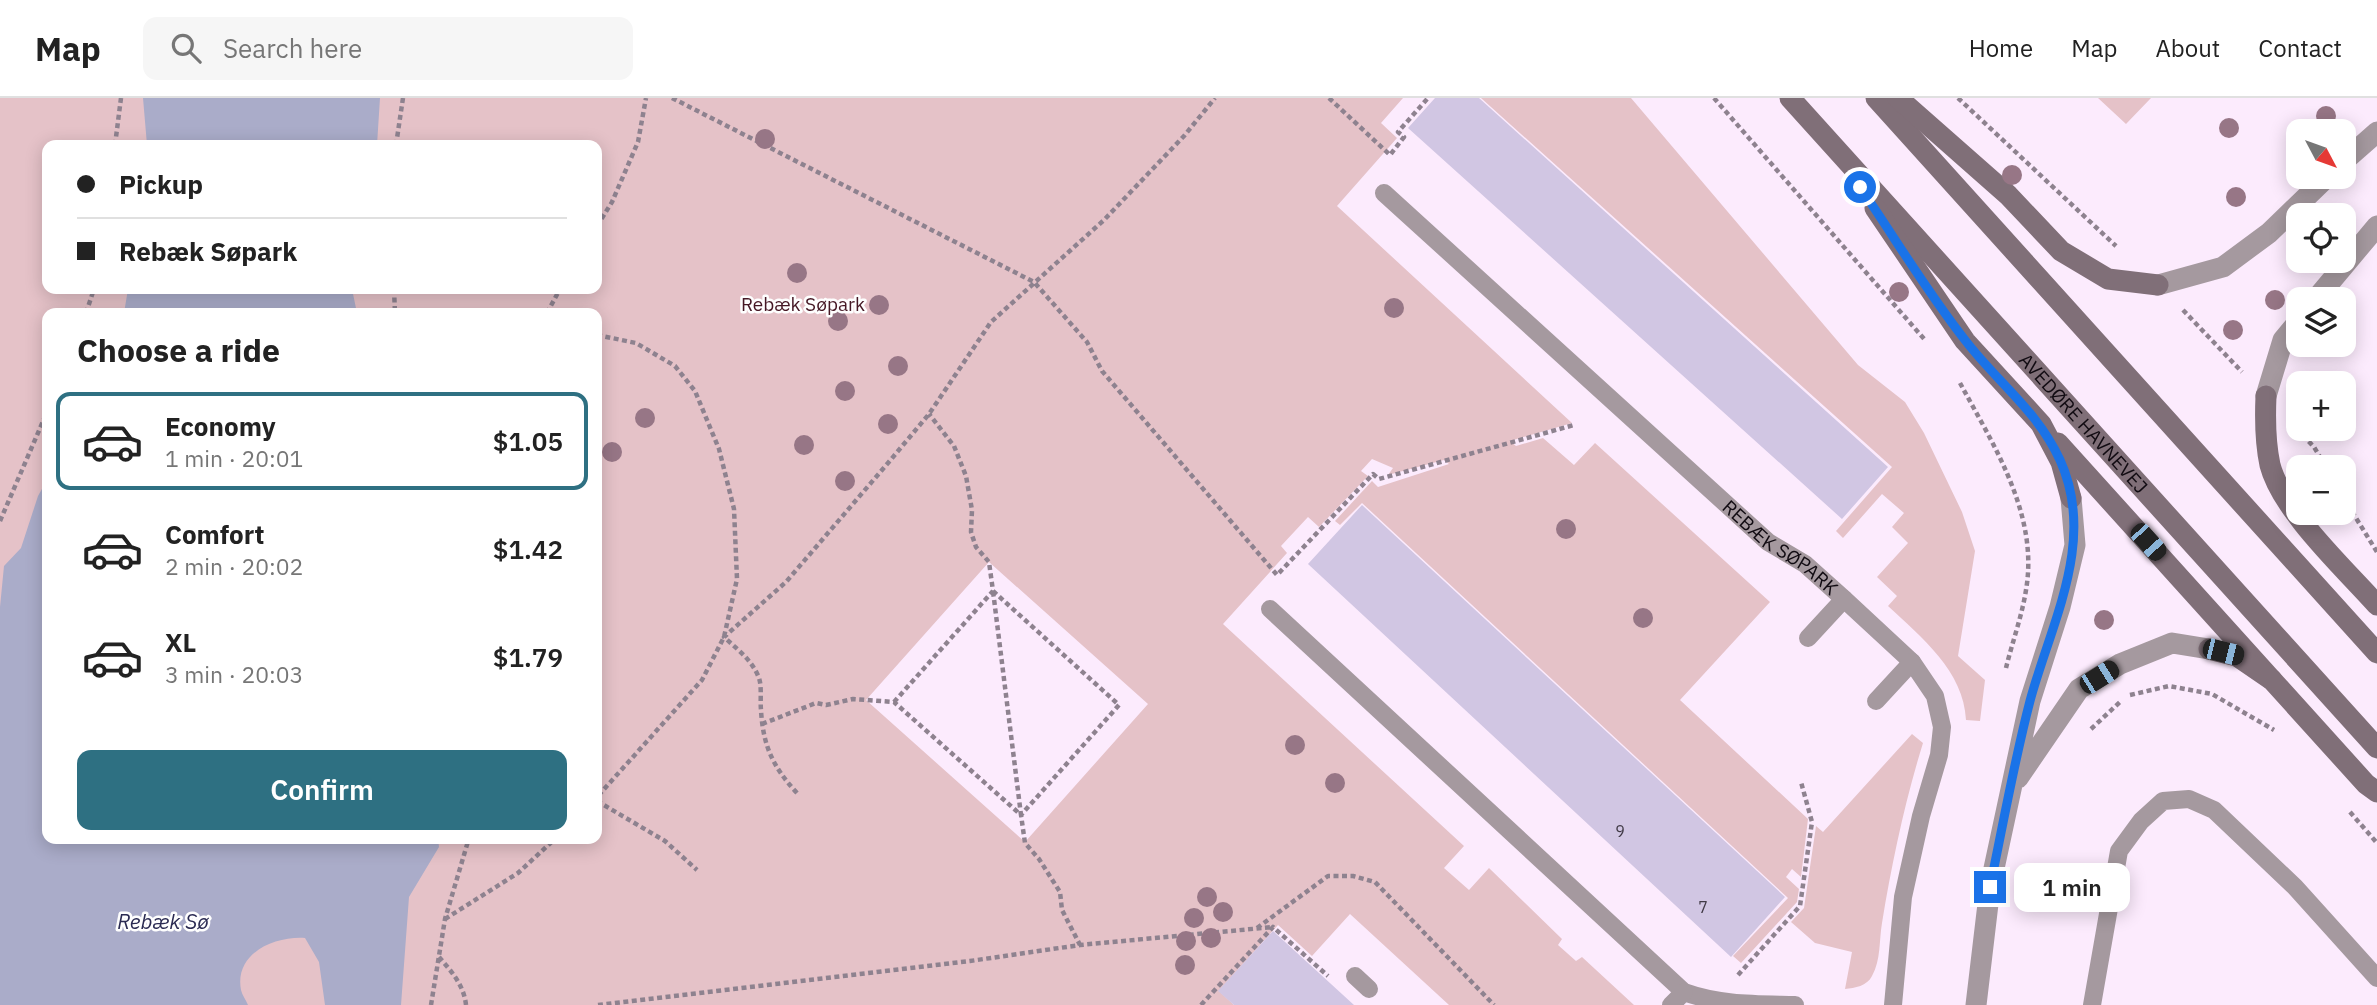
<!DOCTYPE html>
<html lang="en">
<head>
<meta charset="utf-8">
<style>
	:root { --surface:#fff; --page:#f6f6f6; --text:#222; --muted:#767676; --line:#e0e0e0; --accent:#2e7082 }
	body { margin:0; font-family:"IBM Plex Sans",sans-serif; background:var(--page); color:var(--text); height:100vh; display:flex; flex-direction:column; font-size:26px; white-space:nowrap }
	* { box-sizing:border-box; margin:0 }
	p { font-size:23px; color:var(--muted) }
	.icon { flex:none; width:38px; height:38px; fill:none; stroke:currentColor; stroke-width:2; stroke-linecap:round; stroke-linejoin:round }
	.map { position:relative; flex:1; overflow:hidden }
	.drawer { position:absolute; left:42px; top:210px; width:560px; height:536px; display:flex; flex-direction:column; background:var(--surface); border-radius:14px; box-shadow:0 4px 18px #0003 }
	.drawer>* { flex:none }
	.guide { position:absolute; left:42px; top:42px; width:560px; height:154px; border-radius:14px; box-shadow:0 4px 18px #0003; display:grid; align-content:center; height:154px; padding:0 35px; background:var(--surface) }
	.needle { width:46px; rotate:131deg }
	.fabs { position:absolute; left:2286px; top:21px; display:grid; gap:14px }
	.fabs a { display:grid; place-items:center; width:70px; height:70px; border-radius:14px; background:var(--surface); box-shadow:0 4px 18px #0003; font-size:35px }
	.end { position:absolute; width:32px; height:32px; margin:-16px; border:9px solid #1a73e8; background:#fff; box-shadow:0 0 0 4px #fff }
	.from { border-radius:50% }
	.bubble { position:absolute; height:49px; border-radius:14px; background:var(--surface); box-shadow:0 4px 18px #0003; font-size:23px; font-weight:600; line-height:49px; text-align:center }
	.car { position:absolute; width:21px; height:42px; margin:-21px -10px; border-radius:9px; box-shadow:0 0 5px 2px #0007; background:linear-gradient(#222 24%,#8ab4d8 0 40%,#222 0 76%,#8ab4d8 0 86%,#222 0) }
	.guide b { display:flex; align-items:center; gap:24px; height:66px; font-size:26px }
	.guide b+b { border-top:2px solid var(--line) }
	.guide i { width:18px; height:18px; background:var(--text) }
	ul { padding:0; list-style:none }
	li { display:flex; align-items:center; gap:21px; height:98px; margin:0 14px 10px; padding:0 21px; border:4px solid transparent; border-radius:14px }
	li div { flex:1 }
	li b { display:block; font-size:26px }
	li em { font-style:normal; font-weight:600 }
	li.active { border-color:var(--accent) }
	li>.icon { width:63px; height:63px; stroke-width:1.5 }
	h2 { padding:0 35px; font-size:32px; line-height:84px }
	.primary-button { display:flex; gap:14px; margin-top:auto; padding:14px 35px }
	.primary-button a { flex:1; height:80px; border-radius:14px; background:var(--accent); color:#fff; font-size:28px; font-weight:600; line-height:80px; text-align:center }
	header { display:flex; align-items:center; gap:42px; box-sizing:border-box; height:98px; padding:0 35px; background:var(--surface); border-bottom:2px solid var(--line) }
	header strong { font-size:33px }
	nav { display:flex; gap:38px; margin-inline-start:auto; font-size:24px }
	.search { width:490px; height:63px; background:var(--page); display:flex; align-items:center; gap:18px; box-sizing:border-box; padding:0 24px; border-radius:14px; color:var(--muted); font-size:26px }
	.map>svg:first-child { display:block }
	.green { fill:#e5c2c8; fill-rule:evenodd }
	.water { fill:#aaacc9 }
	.building { fill:#d1c6e3 }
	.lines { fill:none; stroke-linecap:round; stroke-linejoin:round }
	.path { stroke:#8e828f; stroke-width:4.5; stroke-dasharray:5 3.5; stroke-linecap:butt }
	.lane { stroke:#a5999f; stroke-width:18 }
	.street { stroke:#a5999f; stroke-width:21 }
	.secondary { stroke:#806f78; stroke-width:21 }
	.tree { fill:#977686 }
	.route { stroke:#1a73e8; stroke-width:9 }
	.labels { text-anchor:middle; stroke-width:5; stroke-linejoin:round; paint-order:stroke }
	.number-label { font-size:16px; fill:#413a46 }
	.park-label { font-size:19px; fill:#451724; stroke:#fefefe }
	.street-label { font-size:19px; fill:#110b12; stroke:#fefefe }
	.water-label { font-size:21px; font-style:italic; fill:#2a2a52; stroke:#fefefe }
</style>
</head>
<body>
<header>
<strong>Map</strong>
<div class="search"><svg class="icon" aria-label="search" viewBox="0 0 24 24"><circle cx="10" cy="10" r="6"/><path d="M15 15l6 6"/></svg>Search here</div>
<nav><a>Home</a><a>Map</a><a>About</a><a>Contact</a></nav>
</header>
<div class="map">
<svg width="2377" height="907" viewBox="0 0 2377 907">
	<rect width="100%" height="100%" fill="#fcebfd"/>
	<!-- green -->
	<path class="green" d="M0,0H1403L1381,25L1397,40L1337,108L1572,325L1510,343L1516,348L1543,340L1574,367L1595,345L1770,504L1680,602L1808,721L1801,779L1792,771L1786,779L1799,791L1797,804L1741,865L1733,858L1788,800L1362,405L1340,427L1335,423L1372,383L1378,389L1449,366L1444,362L1388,377L1393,370L1372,361L1361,373L1368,378L1319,429L1308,419L1281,448L1287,455L1223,526L1464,748L1444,770L1469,792L1489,770L1562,841L1558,847L1576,863L1582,859L1634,907H1449L1350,816L1312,858L1278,827L1219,893L1234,907H0ZM47,47H597V191H47ZM47,215H597V740H47ZM989,464L1148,606L1025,744L866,602Z
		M1481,0H1631L1858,267L1905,304L1924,335L1962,414L1975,453L1958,558L1985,582L1980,623L1966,622C1964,573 1921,539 1888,508L1897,498L1877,479L1908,445L1892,429L1904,415L1882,396L1843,440L1836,433L1892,369Z
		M2098,0H2151L2126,26Z
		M1912,636L1923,645C1905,703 1892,764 1882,825C1879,842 1881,862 1872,878C1867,888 1855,890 1845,891L1852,854L1815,845L1791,824L1804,810L1816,728L1823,734Z"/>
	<!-- water -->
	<path class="water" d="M143,0H380L377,47H147Z
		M128,191H352L357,215H124Z
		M47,382V740H438L439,749L409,799L401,907H325L319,864L305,840C275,838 234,855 241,892C242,897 246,902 248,907H0V509L4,468L21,450L38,398Z"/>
	<!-- building -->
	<path class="building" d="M1435,0H1479L1888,369L1842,421L1408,30Z
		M1362,407L1785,799L1731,859L1308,466Z
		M1273,833L1354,907H1234L1218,893Z"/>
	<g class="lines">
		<!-- path -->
		<path class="path" d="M672,0L1034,184L1087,244L1102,273L1277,477L1373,376L1379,381L1574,327
			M1329,0L1390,57L1404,39L1398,34L1428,0
			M1714,0L1925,242
			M1958,0L2116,148
			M115,47L121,0
			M396,47L403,0
			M597,128L612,104L638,44L646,0
			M394,191L395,215
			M2183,212L2242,274
			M86,215L94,191
			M547,215L560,191
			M597,237L636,245L675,268L695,293L719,351L734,411L737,481L724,539L702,582L597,699
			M1960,285C1994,348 2039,417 2026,492C2022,518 2012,545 2006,570
			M2297,331L2314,349L2326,369
			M2343,399L2377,454
			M0,423L47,314
			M993,493L1119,607L1021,717L1025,745L1039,761L1060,794L1062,812L1080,847
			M2130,597L2169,588L2212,596L2274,632
			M894,604L993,493L989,464L976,449L971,434L972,412L966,378L954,348L929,316
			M762,626L816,605L826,607L853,601L894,604L1021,717L993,493
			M2091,631L2120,604
			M797,695C773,669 763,648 761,612C760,602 762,589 759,580C752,562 738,552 724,539L786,484L888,365L929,316L991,224L1104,122L1184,38L1215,0
			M597,703L665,743L697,772
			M2350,714L2377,745
			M445,821L518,775L556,740
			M1257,830L1328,778H1353L1375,784L1494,907
			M439,859C451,873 464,887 466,907
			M1738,877L1800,808L1812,724L1801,684
			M431,907L445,821L469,740
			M598,907L970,863L1080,847L1273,829
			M1201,907L1273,829L1328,878"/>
		<!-- lane -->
		<g class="lane">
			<path id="s1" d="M1384,95L1768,444L1805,466L1844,501L1912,564L1935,598L1942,629L1939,657L1921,718L1903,799L1893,907"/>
			<path d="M1270,511L1684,894C1720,907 1756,906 1795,907"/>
			<path d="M1808,540L1844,501"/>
			<path d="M1876,603L1912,564"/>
			<path d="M1355,878L1369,891"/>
			<path d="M1671,907L1684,894"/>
			<path d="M2092,907L2119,753L2141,723L2163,703L2189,701L2214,712L2295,789L2377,880"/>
		</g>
		<!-- street -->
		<path class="street" d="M2343,64L2377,34
			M2158,187L2223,169L2269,135L2327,79
			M2316,201L2377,128
			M2266,298L2283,242L2298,224
			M2018,680L2079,591L2120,566L2172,545L2209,551
			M1976,907L1990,789L2030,603L2060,509L2075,447L2071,400"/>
		<!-- secondary -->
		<g class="secondary">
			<path id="s2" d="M1790,0L2377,650"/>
			<path d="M1876,0L2377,555"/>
			<path d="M1898,0L2008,97L2061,153L2108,181L2158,187"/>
			<path d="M1875,110L1965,243L2041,326L2061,364L2071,400"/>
			<path d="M2266,298C2265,321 2265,344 2270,367C2282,413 2345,471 2377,507"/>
			<path d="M2058,345L2272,582"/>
			<path d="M2209,551L2237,558L2272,582L2366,686L2377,694"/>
		</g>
	</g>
	<!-- trees -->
	<g class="tree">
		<circle cx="2326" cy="18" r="10"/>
		<circle cx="2229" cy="30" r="10"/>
		<circle cx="765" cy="41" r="10"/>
		<circle cx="2012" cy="77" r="10"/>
		<circle cx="2236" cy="99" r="10"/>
		<circle cx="797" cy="175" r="10"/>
		<circle cx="1899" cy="194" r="10"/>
		<circle cx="2275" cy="202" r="10"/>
		<circle cx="879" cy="207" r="10"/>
		<circle cx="1394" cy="210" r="10"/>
		<circle cx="838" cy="223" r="10"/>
		<circle cx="2233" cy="232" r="10"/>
		<circle cx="898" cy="268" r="10"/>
		<circle cx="845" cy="293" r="10"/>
		<circle cx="645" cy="320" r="10"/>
		<circle cx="888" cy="326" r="10"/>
		<circle cx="804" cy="347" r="10"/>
		<circle cx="612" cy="354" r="10"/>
		<circle cx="845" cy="383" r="10"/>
		<circle cx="1566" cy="431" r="10"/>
		<circle cx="1643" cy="520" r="10"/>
		<circle cx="2104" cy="522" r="10"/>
		<circle cx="1295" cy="647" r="10"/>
		<circle cx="1335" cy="685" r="10"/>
		<circle cx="1207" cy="799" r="10"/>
		<circle cx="1223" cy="814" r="10"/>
		<circle cx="1194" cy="820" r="10"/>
		<circle cx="1211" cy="840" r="10"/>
		<circle cx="1186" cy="843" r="10"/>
		<circle cx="1185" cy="867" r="10"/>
	</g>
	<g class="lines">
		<!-- route -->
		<path class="route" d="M1860,89C1895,140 1927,194 1965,242C1997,284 2037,312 2060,362C2097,443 2051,525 2030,603C2014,664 2003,727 1990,789"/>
	</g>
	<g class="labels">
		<!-- number labels -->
		<g class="number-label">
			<text x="1620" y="739">9</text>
			<text x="1703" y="815">7</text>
		</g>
		<!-- park labels -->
		<g class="park-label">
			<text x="803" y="213">Rebæk Søpark</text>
		</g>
		<!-- street labels -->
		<g class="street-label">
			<text dy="7" stroke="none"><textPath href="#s2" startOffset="438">AVEDØRE HAVNEVEJ</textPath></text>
			<text dy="7" stroke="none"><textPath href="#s1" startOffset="532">REBÆK SØPARK</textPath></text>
		</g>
		<!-- water labels -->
		<g class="water-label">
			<text x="163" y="831">Rebæk Sø</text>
		</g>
	</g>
</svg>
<div class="fabs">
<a><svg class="needle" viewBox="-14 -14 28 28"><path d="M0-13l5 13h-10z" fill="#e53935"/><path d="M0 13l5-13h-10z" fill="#767676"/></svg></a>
<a><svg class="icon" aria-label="locate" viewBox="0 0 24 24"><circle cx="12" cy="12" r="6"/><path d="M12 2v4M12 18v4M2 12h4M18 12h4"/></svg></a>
<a><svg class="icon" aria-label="layers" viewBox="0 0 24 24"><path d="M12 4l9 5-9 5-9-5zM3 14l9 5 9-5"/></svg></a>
<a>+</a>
<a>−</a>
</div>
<i class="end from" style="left:1860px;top:89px"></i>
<i class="end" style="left:1990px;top:789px"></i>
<div class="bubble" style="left:2014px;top:765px;width:116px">1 min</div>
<i class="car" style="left:2148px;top:444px;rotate:138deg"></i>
<i class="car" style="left:2223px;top:554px;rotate:104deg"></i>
<i class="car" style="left:2099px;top:579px;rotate:58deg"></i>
<div class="guide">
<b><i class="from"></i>Pickup</b>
<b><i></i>Rebæk Søpark</b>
</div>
<section class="drawer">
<h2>Choose a ride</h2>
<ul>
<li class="active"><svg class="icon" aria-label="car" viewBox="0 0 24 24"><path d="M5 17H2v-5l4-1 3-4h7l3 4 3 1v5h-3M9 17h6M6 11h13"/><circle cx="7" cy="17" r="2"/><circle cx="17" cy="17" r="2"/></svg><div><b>Economy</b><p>1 min · 20:01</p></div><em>$1.05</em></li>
<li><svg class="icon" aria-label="car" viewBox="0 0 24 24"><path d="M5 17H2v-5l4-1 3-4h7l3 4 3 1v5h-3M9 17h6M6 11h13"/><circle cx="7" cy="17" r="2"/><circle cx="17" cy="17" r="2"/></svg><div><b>Comfort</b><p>2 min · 20:02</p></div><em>$1.42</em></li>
<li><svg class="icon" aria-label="car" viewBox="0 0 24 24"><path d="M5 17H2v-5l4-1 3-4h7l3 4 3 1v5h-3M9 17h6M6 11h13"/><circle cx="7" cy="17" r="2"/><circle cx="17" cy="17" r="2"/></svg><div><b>XL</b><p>3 min · 20:03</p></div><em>$1.79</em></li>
</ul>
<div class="primary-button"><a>Confirm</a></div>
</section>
</div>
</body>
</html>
